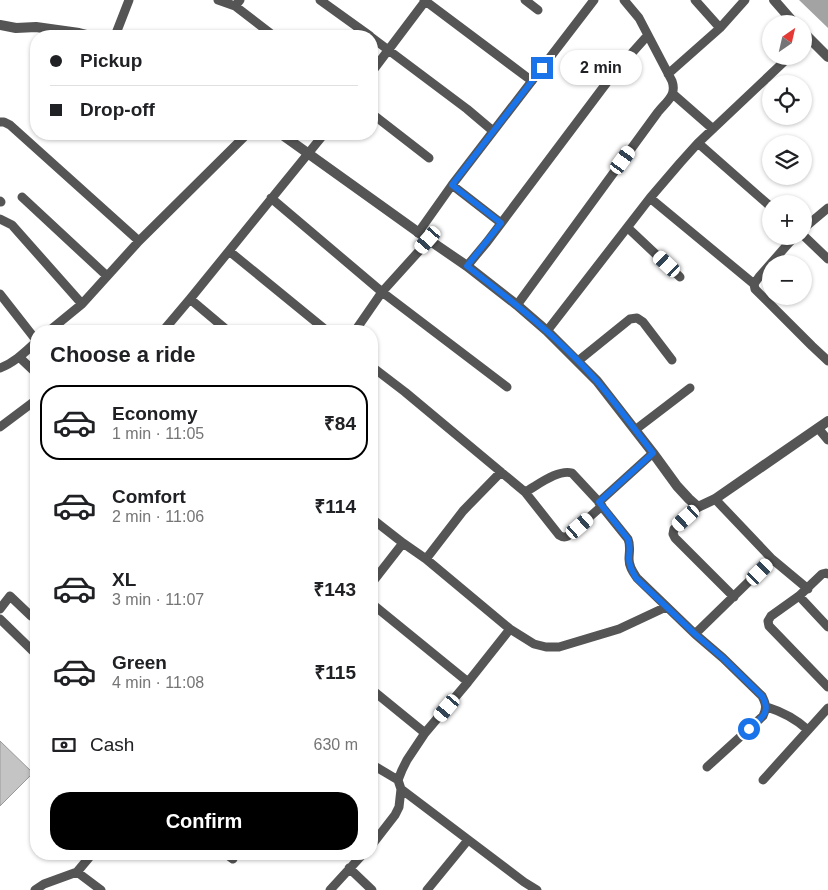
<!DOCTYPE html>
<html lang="en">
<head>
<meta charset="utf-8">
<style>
	:root { --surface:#fff; --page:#f6f6f6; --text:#202124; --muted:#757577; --line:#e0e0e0; --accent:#000 }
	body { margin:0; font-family:Helvetica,sans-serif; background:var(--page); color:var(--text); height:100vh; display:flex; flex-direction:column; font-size:19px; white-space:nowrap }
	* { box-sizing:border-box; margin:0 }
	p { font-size:16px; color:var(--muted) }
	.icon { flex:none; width:28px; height:28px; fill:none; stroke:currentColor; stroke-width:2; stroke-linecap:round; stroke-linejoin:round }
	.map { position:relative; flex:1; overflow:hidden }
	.drawer { position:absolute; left:30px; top:325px; width:348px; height:535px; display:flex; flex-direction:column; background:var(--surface); border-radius:20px; box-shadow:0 1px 4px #0004 }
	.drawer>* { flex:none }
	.banner { position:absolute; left:30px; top:30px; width:348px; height:110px; border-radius:20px; box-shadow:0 1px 4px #0004; display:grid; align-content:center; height:110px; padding:0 20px; background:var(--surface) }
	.needle { width:32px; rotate:34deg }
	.controls { position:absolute; left:762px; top:15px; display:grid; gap:10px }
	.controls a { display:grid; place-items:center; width:50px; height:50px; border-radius:50%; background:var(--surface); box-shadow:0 1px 4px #0004; font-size:25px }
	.end { position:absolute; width:22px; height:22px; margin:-11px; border:6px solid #1a73e8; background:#fff; box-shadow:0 0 0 2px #fff }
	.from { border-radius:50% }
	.bubble { position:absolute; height:35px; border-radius:18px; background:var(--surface); box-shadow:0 1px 4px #0004; font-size:16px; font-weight:700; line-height:35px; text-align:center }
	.car { position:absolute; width:15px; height:30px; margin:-15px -8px; border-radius:6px; box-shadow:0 0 4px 1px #0007; background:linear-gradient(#fff 24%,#345 0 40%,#fff 0 76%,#345 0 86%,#fff 0) }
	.banner b { display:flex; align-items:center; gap:18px; height:48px; font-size:19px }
	.banner b+b { border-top:1px solid var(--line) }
	.banner i { width:12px; height:12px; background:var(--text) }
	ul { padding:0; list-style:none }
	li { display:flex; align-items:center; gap:15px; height:75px; margin:0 10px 8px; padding:0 10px; border:2px solid transparent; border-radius:20px }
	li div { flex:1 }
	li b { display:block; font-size:19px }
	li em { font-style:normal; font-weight:700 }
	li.selected { border-color:var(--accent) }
	li>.icon { width:45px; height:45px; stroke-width:1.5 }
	h2 { padding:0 20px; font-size:22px; line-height:60px }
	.pay { display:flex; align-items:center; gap:12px; height:55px; padding:0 20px; font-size:19px }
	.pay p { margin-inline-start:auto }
	.cta { display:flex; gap:10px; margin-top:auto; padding:10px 20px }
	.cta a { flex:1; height:58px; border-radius:20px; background:var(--accent); color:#fff; font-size:20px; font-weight:700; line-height:58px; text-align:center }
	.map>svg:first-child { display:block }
	.water { fill:#a3a3a3 }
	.building { fill:#c4c4c4; stroke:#999 }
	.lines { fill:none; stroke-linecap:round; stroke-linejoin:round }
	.minor { stroke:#555; stroke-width:9 }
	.tertiary { stroke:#555; stroke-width:10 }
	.route { stroke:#1a73e8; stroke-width:6 }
</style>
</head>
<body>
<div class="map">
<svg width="828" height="890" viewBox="0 0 828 890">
	<rect width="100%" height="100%" fill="#fff"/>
	<!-- water -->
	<path class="water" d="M799,0H828V28Z"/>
	<!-- building -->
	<path class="building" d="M0,741L33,773L0,806Z"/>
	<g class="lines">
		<!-- minor -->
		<path class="minor" d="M218,0L235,6L240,0
			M320,0L370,36
			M424,0L532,81
			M525,0L538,10
			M695,0L720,28L745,0
			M235,6L274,36
			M115,36L129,0
			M371,37L467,109L493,131
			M371,73L426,0
			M668,74L720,28
			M673,94L713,129
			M371,113L429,158
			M0,122H4L10,125L139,241
			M698,143L771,207
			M452,185L501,223
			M22,197L107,276
			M271,198L382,292L507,387
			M650,198L754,284
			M0,201L1,202
			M0,219L12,225L82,304
			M628,228L680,277
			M804,228L828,208
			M418,233L452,185L594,0
			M795,236L759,277L754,284L755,289L812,346L828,361
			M804,236L828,259
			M229,251L327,331
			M467,266L487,242L614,73L648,35
			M0,294L36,340
			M190,299L228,331
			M517,305L658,112C667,101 677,95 672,81L639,18L624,0
			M49,331L82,304L139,241L247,134
			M163,331L190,299L324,134
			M355,331L382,292L429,240
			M547,331L650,198L680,163L698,143L790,56
			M19,357L36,373
			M578,361L630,319L637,318L643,322L672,360
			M371,366L405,392L525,492L559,535C562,537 564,538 568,536L602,506
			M0,368C14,363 25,352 36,342
			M0,427L36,400
			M818,428L828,440
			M635,430L690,388
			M525,492C538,485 558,469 572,473L599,502L653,453
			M715,499L772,559
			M599,503L628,539C631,546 629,552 629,559C629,567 633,572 637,578L695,634
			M698,507L674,529L673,534L675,538L734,597
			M371,518L403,543L426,559L510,629L534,644L546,647H559L619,629L666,607
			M426,559L463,511L501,472
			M828,574L826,573L822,574L799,596L771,616L768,621L769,626L828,687
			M371,584L403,543
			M799,596L828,627
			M371,603L468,682
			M0,609L10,596L31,616L36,612
			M0,619L36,654
			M371,689L425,733L407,760L402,770L398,780L401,789L399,807L395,815L371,846
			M767,707C783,712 795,718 808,730
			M425,733L468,682L510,629
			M371,764L398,780
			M707,767L763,716C767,708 766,704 762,696L723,658L695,634L772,559L808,589
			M763,780L828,708
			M401,789L524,882L537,890
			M226,854L233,859
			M349,868L372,890
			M77,872L101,890
			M35,890L44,884L77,872L92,854
			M330,890L363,854
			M427,890L468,840"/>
		<!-- tertiary -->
		<path class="tertiary" d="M774,0L795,24
			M0,25L16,28L36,27L79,33L91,36
			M804,33L828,57
			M281,134L429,240L467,266L517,305L547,331L597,381L653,453L677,486L689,499L698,507L715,499L828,421"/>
	</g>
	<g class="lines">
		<!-- route -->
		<path class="route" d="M542,68L452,185L501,223L467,266C512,301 558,337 596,380C616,403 634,429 653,453L599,502L628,539C631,546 629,552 629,559C629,567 633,572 636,578L695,634L723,658L762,696C772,713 761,718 749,729"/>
	</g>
</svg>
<div class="controls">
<a><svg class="needle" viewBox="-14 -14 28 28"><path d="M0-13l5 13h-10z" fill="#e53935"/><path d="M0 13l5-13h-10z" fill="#757577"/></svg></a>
<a><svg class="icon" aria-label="locate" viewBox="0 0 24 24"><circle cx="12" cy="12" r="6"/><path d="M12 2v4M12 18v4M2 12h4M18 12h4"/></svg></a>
<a><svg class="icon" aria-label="layers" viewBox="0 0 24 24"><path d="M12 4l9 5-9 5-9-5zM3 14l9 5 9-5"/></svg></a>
<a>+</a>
<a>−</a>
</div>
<i class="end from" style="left:749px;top:729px"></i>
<i class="end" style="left:542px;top:68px"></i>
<div class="bubble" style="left:560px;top:50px;width:82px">2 min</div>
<i class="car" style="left:623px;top:160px;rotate:36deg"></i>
<i class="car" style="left:428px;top:240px;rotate:221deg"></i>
<i class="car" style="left:667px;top:264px;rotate:313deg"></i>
<i class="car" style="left:686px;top:518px;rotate:228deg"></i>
<i class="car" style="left:580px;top:526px;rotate:49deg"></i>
<i class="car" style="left:760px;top:572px;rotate:45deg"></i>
<i class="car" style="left:447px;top:708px;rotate:220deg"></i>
<div class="banner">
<b><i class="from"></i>Pickup</b>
<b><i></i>Drop-off</b>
</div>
<section class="drawer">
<h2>Choose a ride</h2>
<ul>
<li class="selected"><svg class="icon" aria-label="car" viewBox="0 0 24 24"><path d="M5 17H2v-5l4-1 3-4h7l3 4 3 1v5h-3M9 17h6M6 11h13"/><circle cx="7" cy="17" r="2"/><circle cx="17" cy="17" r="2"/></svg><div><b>Economy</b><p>1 min · 11:05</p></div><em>₹84</em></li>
<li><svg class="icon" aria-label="car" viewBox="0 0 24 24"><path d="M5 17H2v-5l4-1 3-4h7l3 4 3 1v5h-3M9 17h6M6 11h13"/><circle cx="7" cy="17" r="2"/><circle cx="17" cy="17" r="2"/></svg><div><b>Comfort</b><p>2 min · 11:06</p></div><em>₹114</em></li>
<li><svg class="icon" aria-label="car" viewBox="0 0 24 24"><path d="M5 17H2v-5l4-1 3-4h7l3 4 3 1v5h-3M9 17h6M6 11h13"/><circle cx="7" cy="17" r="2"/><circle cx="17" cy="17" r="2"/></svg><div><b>XL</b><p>3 min · 11:07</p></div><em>₹143</em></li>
<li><svg class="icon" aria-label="car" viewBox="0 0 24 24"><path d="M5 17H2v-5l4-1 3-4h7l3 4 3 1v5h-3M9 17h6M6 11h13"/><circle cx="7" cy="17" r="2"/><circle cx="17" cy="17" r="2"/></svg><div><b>Green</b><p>4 min · 11:08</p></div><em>₹115</em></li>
</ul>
<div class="pay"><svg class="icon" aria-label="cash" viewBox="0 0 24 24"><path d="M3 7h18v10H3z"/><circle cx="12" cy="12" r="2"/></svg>Cash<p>630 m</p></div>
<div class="cta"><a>Confirm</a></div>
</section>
</div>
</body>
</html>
